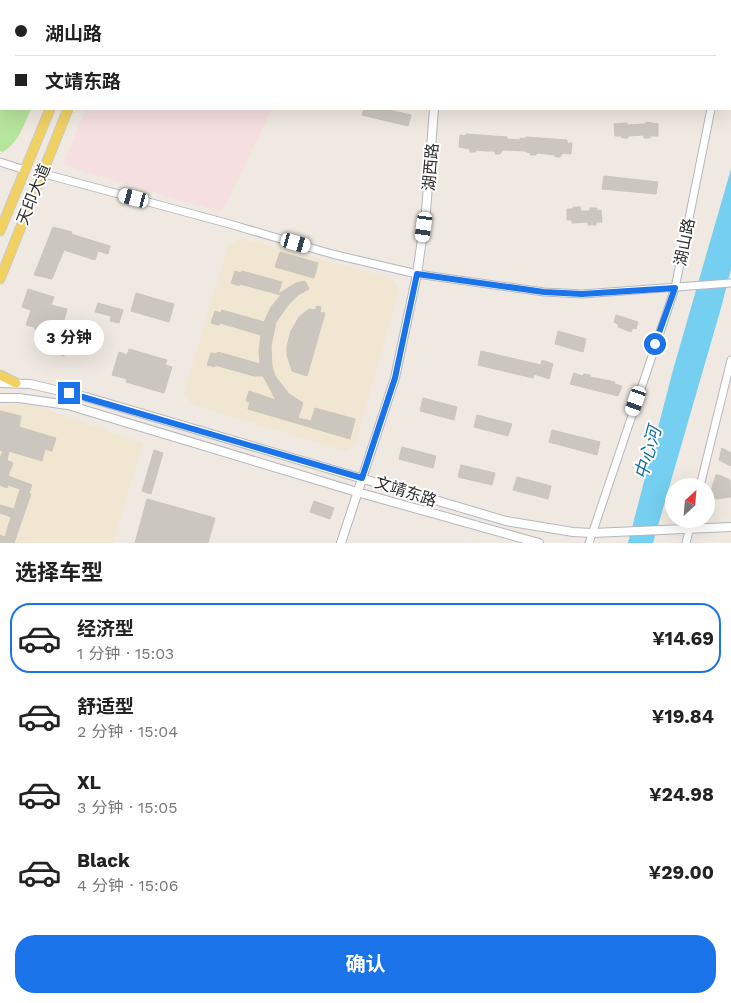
<!DOCTYPE html>
<html lang="zh">
<head>
<meta charset="utf-8">
<style>
	:root { --surface:#fff; --page:#f6f6f6; --text:#222; --muted:#767676; --line:#e0e0e0; --accent:#1a73e8 }
	body { margin:0; font-family:"Work Sans","Noto Sans SC",sans-serif; background:var(--page); color:var(--text); height:100vh; display:flex; flex-direction:column; font-size:19px; white-space:nowrap }
	* { box-sizing:border-box; margin:0 }
	p { font-size:16px; color:var(--muted) }
	.icon { flex:none; width:28px; height:28px; fill:none; stroke:currentColor; stroke-width:2; stroke-linecap:round; stroke-linejoin:round }
	.map { position:relative; height:543px; overflow:hidden }
	.sheet { display:flex; flex-direction:column; background:var(--surface); flex:1 }
	.sheet>* { flex:none }
	.hud { position:absolute; left:0px; top:0px; width:731px; height:110px; box-shadow:0 5px 20px #0002; display:grid; align-content:center; height:110px; padding:0 15px; background:var(--surface) }
	.needle { width:32px; rotate:26deg }
	.buttons { position:absolute; left:665px; top:478px; display:grid; gap:10px }
	.buttons a { display:grid; place-items:center; width:50px; height:50px; border-radius:50%; background:var(--surface); box-shadow:0 5px 20px #0002; font-size:25px }
	.end { position:absolute; width:22px; height:22px; margin:-11px; border:6px solid #1a73e8; background:#fff; box-shadow:0 0 0 2px #fff }
	.from { border-radius:50% }
	.bubble { position:absolute; height:35px; border-radius:18px; background:var(--surface); box-shadow:0 5px 20px #0002; font-size:16px; font-weight:700; line-height:35px; text-align:center }
	.car { position:absolute; width:15px; height:30px; margin:-15px -8px; border-radius:6px; box-shadow:0 0 4px 1px #0007; background:linear-gradient(#fff 24%,#345 0 40%,#fff 0 76%,#345 0 86%,#fff 0) }
	.hud b { display:flex; align-items:center; gap:18px; height:48px; font-size:19px }
	.hud b+b { border-top:1px solid var(--line) }
	.hud i { width:12px; height:12px; background:var(--text) }
	ul { padding:0; list-style:none }
	li { display:flex; align-items:center; gap:15px; height:70px; margin:0 10px 8px; padding:0 5px; border:2px solid transparent; border-radius:20px }
	li div { flex:1 }
	li b { display:block; font-size:19px }
	li em { font-style:normal; font-weight:700 }
	li.current { border-color:var(--accent) }
	li>.icon { width:45px; height:45px; stroke-width:1.5 }
	h2 { padding:0 15px; font-size:22px; line-height:60px }
	.button { display:flex; gap:10px; margin-top:auto; padding:10px 15px }
	.button a { flex:1; height:58px; border-radius:20px; background:var(--accent); color:#fff; font-size:20px; font-weight:700; line-height:58px; text-align:center }
	.map>svg:first-child { display:block }
	.education { fill:#f0e6d1 }
	.medical { fill:#f5dfe0 }
	.green { fill:#b6e59e }
	.water { fill:#75cff0 }
	.building { fill:#cbc7bf; stroke:#cbc5ba }
	.lines { fill:none; stroke-linecap:round; stroke-linejoin:round }
	.minor-casing { stroke:#b4b7c1; stroke-width:8 }
	.tertiary-casing { stroke:#b4b7c1; stroke-width:9 }
	.secondary-casing { stroke:#b4b7c1; stroke-width:10 }
	.primary-casing { stroke:#c9c9c9; stroke-width:11 }
	.minor { stroke:#fff; stroke-width:5.5 }
	.tertiary { stroke:#fff; stroke-width:7 }
	.secondary { stroke:#fff; stroke-width:8 }
	.primary { stroke:#f2d163; stroke-width:9 }
	.route { stroke:#1a73e8; stroke-width:6 }
	.labels { text-anchor:middle; stroke-width:4; stroke-linejoin:round; paint-order:stroke }
	.street-label { font-size:16px; fill:#2e2e2e; stroke:#fff }
	.water-label { font-size:18px; font-style:italic; fill:#0d6fa3; stroke:#fff }
</style>
</head>
<body>
<div class="map">
<svg width="731" height="543" viewBox="0 0 731 543">
	<rect width="100%" height="100%" fill="#efe9e1"/>
	<!-- education -->
	<path class="education" d="M240,238L391,278L399,289L355,446L345,451L193,405L184,393L228,246Z
		M8,404L34,405L143,443L113,543H0V406Z"/>
	<!-- medical -->
	<path class="medical" d="M86,109H272L223,209L220,212L63,165Z"/>
	<!-- green -->
	<path class="green" d="M0,70L1,109H31C24,125 18,143 3,152L0,151Z"/>
	<!-- water -->
	<path class="water" d="M731,169V269L721,308L653,543H628L673,370Z"/>
	<!-- building -->
	<path class="building" d="M364,109H384L411,115L408,126L362,115Z
		M646,122L658,124V136H650V138H644V135L628,136V138H622L621,136H615L614,124L627,123V125L646,124Z
		M466,134L507,137V139L520,140V138L526,139V137L567,140V143H572L571,154L563,153L560,157H555V155L537,153L536,155H530L531,153L526,152V151L503,150L500,154H495V151H486L476,150V152H470V149L459,147L460,135L466,136Z
		M604,176L658,182L656,194L602,189Z
		M573,207H580L581,211H590V208H597V211L601,210L602,222H596V225H588V222L572,223V220H567V209H573Z
		M53,227L72,232L71,234L110,246L108,254L98,251L95,260L64,250L52,279L34,275Z
		M280,252L318,263L314,278L275,267Z
		M235,271L241,273L242,271L282,282L278,294L296,283L305,281L309,289L298,295L288,305L276,322L271,346L272,366L275,376L289,394L303,403L298,418L311,421L315,408L355,419L350,439L248,409L250,402L246,401L249,391L276,400L263,376H254L215,365V367L207,365L211,353L217,354L218,352L260,364L259,350L261,335L220,323L219,325L211,323L215,311L221,313L222,310L264,322L271,307L281,295L240,284L239,286L231,283Z
		M28,289L54,297L51,305L67,309L62,328L67,336L86,342L83,353L66,351L64,356L45,350L34,327L26,325L31,310L22,307Z
		M136,293L174,304L169,322L131,311Z
		M98,303L123,310L119,323L110,321L111,316L95,312Z
		M317,306L321,307L320,312L325,313L307,376L292,371L287,355V346L291,331L299,317L309,309L315,310Z
		M616,315L638,322L636,329L633,328L631,332L618,327V324L614,322Z
		M558,331L586,339L583,352L555,344Z
		M129,349L167,360L165,365L172,367L164,393L126,382L127,379L112,375L119,352L127,355Z
		M481,351L541,365L542,360L553,364L549,379L534,374L533,378L478,365Z
		M574,373L582,376L584,374L590,375V377L615,382L614,384L622,386L618,396L570,384Z
		M423,398L457,407L454,420L420,411Z
		M0,411L21,416L19,427L56,438L52,451L45,449L42,461L9,451L7,460L13,463L8,476L32,485L29,493L31,494L14,543H0V535L5,537L11,517L0,513V505L14,509L20,489L8,485L7,488L0,485V458L3,451L0,450Z
		M477,415L512,424L508,436L474,427Z
		M552,430L600,442L597,455L549,442Z
		M402,447L436,456L433,468L399,459Z
		M722,448L731,453V466L719,460Z
		M154,450L163,453L151,494L142,491Z
		M461,465L495,473L492,485L458,477Z
		M716,475H719L730,480L731,497L714,499V495L710,494Z
		M517,477L551,486L548,499L513,490Z
		M147,499L215,518L208,543H135Z
		M314,501L334,508L330,519L310,512Z"/>
	<g class="lines">
		<defs>
			<path id="minor" d="M0,62H1"/>
			<path id="tertiary" d="M724,1V0
				M0,162L25,170
				M41,173L226,223L332,254L417,274L544,292L582,294L731,283
				M700,486L731,360
				M589,543L675,288L711,109
				M686,543L692,519"/>
			<path id="secondary" d="M440,1V0
				M0,383L30,384L86,397L506,521L573,532L592,533L731,527
				M0,398H19L68,405L357,492L539,543
				M341,543L395,378L417,274L426,211L434,109"/>
			<path id="primary" d="M95,1V0
				M113,1V0
				M0,231L50,109
				M0,279L68,109
				M0,375L16,383"/>
		</defs>
		<!-- minor casing -->
		<use href="#minor" class="minor-casing"/>
		<!-- tertiary casing -->
		<use href="#tertiary" class="tertiary-casing"/>
		<!-- secondary casing -->
		<use href="#secondary" class="secondary-casing"/>
		<!-- primary casing -->
		<use href="#primary" class="primary-casing"/>
		<!-- minor -->
		<use href="#minor" class="minor"/>
		<!-- tertiary -->
		<use href="#tertiary" class="tertiary"/>
		<!-- secondary -->
		<use href="#secondary" class="secondary"/>
		<!-- primary -->
		<use href="#primary" class="primary"/>
	</g>
	<g class="lines">
		<!-- route -->
		<path class="route" d="M69,393L362,478L395,378L417,274L544,292L582,294L675,288L655,344"/>
	</g>
	<g class="labels">
		<!-- street labels -->
		<g class="street-label">
			<text transform="translate(430 167) rotate(-85)" y="6">湖西路</text>
			<text transform="translate(33 194) rotate(-68)" y="6">天印大道</text>
			<text transform="translate(684 242) rotate(-79)" y="6">湖山路</text>
			<text transform="translate(406 491) rotate(18)" y="6">文靖东路</text>
		</g>
		<!-- water labels -->
		<g class="water-label">
			<text transform="translate(648 453) rotate(-74)" y="6">中心河</text>
		</g>
	</g>
</svg>
<div class="buttons">
<a><svg class="needle" viewBox="-14 -14 28 28"><path d="M0-13l5 13h-10z" fill="#e53935"/><path d="M0 13l5-13h-10z" fill="#767676"/></svg></a>
</div>
<i class="end from" style="left:655px;top:344px"></i>
<i class="end" style="left:69px;top:393px"></i>
<div class="bubble" style="left:34px;top:320px;width:70px">3 分钟</div>
<i class="car" style="left:134px;top:198px;rotate:285deg"></i>
<i class="car" style="left:424px;top:227px;rotate:188deg"></i>
<i class="car" style="left:296px;top:243px;rotate:106deg"></i>
<i class="car" style="left:636px;top:401px;rotate:199deg"></i>
<div class="hud">
<b><i class="from"></i>湖山路</b>
<b><i></i>文靖东路</b>
</div>
</div>
<section class="sheet">
<h2>选择车型</h2>
<ul>
<li class="current"><svg class="icon" aria-label="car" viewBox="0 0 24 24"><path d="M5 17H2v-5l4-1 3-4h7l3 4 3 1v5h-3M9 17h6M6 11h13"/><circle cx="7" cy="17" r="2"/><circle cx="17" cy="17" r="2"/></svg><div><b>经济型</b><p>1 分钟 · 15:03</p></div><em>¥14.69</em></li>
<li><svg class="icon" aria-label="car" viewBox="0 0 24 24"><path d="M5 17H2v-5l4-1 3-4h7l3 4 3 1v5h-3M9 17h6M6 11h13"/><circle cx="7" cy="17" r="2"/><circle cx="17" cy="17" r="2"/></svg><div><b>舒适型</b><p>2 分钟 · 15:04</p></div><em>¥19.84</em></li>
<li><svg class="icon" aria-label="car" viewBox="0 0 24 24"><path d="M5 17H2v-5l4-1 3-4h7l3 4 3 1v5h-3M9 17h6M6 11h13"/><circle cx="7" cy="17" r="2"/><circle cx="17" cy="17" r="2"/></svg><div><b>XL</b><p>3 分钟 · 15:05</p></div><em>¥24.98</em></li>
<li><svg class="icon" aria-label="car" viewBox="0 0 24 24"><path d="M5 17H2v-5l4-1 3-4h7l3 4 3 1v5h-3M9 17h6M6 11h13"/><circle cx="7" cy="17" r="2"/><circle cx="17" cy="17" r="2"/></svg><div><b>Black</b><p>4 分钟 · 15:06</p></div><em>¥29.00</em></li>
</ul>
<div class="button"><a>确认</a></div>
</section>
</body>
</html>
